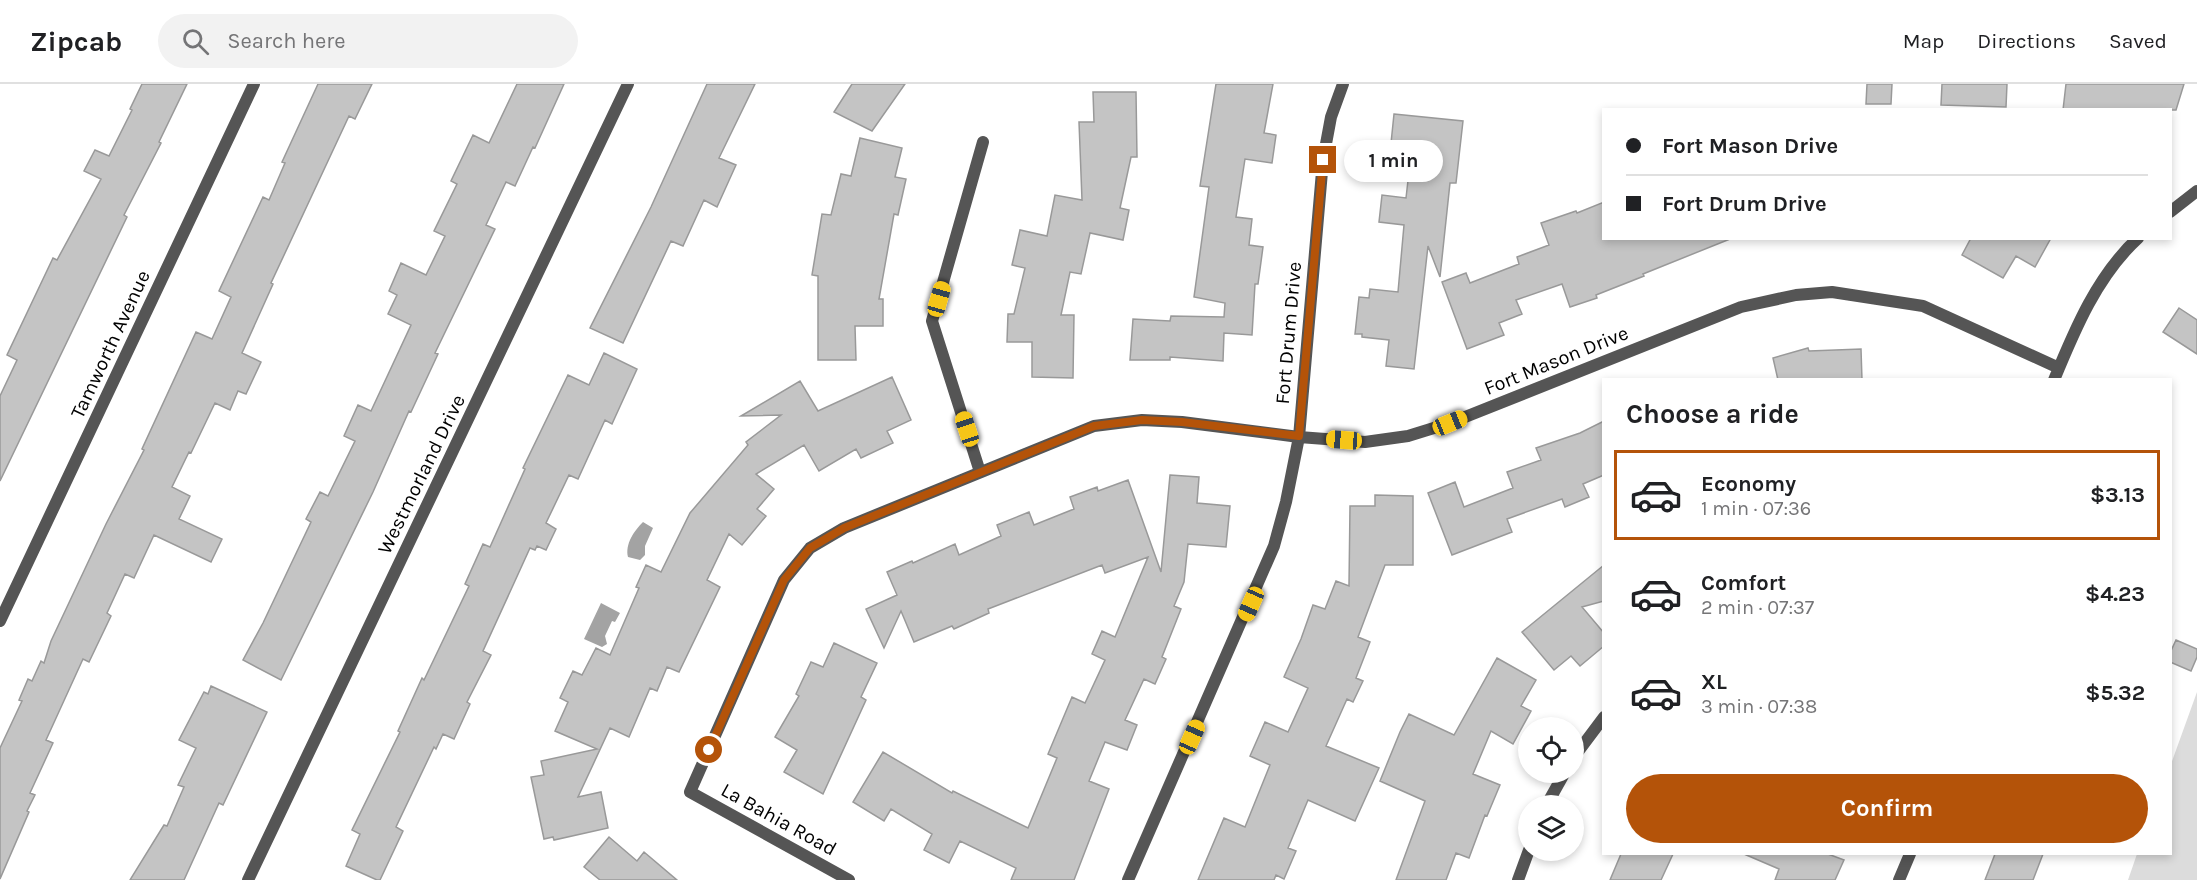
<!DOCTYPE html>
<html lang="en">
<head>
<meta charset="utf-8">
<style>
	:root { --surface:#fff; --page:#f2f2f2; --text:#202124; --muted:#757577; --line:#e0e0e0; --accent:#b45309 }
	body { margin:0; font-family:Karla,sans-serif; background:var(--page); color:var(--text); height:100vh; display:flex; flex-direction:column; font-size:22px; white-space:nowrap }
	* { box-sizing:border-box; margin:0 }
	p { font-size:20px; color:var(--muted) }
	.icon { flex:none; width:33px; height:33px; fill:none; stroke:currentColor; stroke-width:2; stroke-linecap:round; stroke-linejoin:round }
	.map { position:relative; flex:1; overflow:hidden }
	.sheet { position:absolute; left:1602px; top:294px; width:570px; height:477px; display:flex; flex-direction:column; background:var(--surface); border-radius:0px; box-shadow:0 3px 9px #0003 }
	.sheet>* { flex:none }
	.banner { position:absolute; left:1602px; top:24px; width:570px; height:132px; border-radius:0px; box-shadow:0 3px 9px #0003; display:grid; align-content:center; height:132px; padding:0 24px; background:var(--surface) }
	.fabs { position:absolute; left:1518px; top:633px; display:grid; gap:12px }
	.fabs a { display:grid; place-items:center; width:66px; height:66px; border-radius:50%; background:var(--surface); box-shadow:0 3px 9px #0003; font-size:30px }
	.end { position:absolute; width:27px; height:27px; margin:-14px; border:8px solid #b45309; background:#fff; box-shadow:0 0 0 3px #fff }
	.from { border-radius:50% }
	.bubble { position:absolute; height:42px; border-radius:21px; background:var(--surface); box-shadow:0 3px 9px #0003; font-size:20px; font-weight:700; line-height:42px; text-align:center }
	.car { position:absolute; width:18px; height:36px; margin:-18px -9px; border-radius:8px; box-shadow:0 0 4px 2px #0007; background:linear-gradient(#f5c518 24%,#345 0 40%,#f5c518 0 76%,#345 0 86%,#f5c518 0) }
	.banner b { display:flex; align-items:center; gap:21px; height:57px; font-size:22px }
	.banner b+b { border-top:2px solid var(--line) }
	.banner i { width:15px; height:15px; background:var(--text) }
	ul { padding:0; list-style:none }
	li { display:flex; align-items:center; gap:18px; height:90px; margin:0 12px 9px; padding:0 12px; border:3px solid transparent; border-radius:0px }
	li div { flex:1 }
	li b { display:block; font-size:22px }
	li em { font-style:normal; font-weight:700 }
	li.selected { border-color:var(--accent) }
	li>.icon { width:54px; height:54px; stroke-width:1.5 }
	h2 { padding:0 24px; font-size:27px; line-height:72px }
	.cta { display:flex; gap:12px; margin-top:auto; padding:12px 24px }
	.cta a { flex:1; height:69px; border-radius:36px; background:var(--accent); color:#fff; font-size:24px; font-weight:700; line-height:69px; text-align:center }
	header { display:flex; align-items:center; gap:36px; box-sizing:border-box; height:84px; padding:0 30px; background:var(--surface); border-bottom:2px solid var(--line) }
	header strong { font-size:28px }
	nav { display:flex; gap:33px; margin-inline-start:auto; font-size:21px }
	.search { width:420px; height:54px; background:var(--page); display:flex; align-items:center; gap:15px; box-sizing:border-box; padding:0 21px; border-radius:33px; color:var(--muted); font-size:22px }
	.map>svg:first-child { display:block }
	.green { fill:#dcdcdc }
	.water { fill:#a3a3a3 }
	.building { fill:#c4c4c4; stroke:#999; stroke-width:1.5 }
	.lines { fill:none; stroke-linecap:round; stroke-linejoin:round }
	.street { stroke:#555; stroke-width:12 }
	.route { stroke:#b45309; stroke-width:8 }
	.labels { text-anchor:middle; stroke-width:5; stroke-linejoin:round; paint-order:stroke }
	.street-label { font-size:20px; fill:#000; stroke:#fff }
</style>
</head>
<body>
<header>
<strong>Zipcab</strong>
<div class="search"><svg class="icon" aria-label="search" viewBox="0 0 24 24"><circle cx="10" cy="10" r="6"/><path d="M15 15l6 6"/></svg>Search here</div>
<nav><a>Map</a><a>Directions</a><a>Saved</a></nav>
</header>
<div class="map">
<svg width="2197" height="796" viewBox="0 0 2197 796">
	<rect width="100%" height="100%" fill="#fff"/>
	<!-- green -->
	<path class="green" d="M2197,608V796H2128L2137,770H2170L2171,680Z"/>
	<!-- water -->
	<path class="water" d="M643,438L653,444L645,462V471L640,476L628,473C625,460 634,447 643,438Z
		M601,519L620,529L615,538L612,537L605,552L607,560L602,563L584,555Z"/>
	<!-- building -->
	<path class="building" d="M142,0H187L159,58L161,59L124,131L127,133L0,397V312L17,276L7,271L53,174L57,176L101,95L84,87L95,66L109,72L132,26L130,25Z
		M318,0H372L355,35L349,32L271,199L273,200L242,269L261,278L246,310L238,307L230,326L215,319L191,369L189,368L172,403L190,412L179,435L222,455L211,478L154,451L134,494L125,490L107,529L111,532L89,578L83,575L46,656L53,659L30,709L35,711L27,727L29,728L0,795V664L22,617L19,616L28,595L32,597L41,577L44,579L51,557L106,440L144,366L142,365L196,248L212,255L231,213L219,207L263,113L269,116L285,79L282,78Z
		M517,0H564L535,64L533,63L515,102L506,98L486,141L495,145L435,269L438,270L411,328L409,327L373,408L281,596L243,576L263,539L291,480L311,438L306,435L320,408L328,412L355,357L344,352L358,321L371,327L411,241L388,230L397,211L389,207L401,179L426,191L445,152L434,147L457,100L451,97L473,51L489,59Z
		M707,0H755L719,74L736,81L717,123L704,116L683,162L671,157L623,259L590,244L651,123Z
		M852,0H905L872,47L834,28Z
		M1216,0H1273L1264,49L1276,51L1272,79L1245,75L1236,133L1252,135L1249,161L1263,163L1258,200H1255L1252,251L1224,249L1223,277L1170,273V276H1130L1133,235L1170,237L1171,232L1224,233L1225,219L1194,213L1209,103L1200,102Z
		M1867,0H1892L1891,20H1866Z
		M1942,0H2007L2006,23L1941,21Z
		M2066,0H2184L2176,26H2063Z
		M1093,8H1136L1137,73H1131L1120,124L1129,126L1123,156L1090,149L1081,190L1070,188L1061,231H1074L1073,294L1032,293V258H1007L1008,230H1014L1025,184L1012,181L1015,168L1020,146L1047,152L1055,111L1082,116L1079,38H1094Z
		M1394,30L1463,37L1456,99H1450L1440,193L1428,162L1414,285L1386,282L1389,256L1362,253V250H1355L1359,213L1369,214L1370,205L1398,208L1404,141L1379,138L1382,111L1406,114L1411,70L1390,69Z
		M860,54L902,64L895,93L906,95L898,131L894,130L879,215H883V242H855L856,276H818V192L812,191L822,130L831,131L841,90L851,92Z
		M1604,118V154L1730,155L1643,190L1644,192L1596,211L1597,214L1570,223L1562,200L1516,216L1522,230L1499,239L1504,251L1467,265L1442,198L1466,189L1470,199L1519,180L1517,173L1549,161L1541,139L1576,127L1577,129Z
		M1971,154H2051L2035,183L2016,172L2003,194L1962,171Z
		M2179,224L2197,236V270L2163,248Z
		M1808,264L1809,267L1861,265L1862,296H1778L1773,274Z
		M604,269L637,285L612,340L605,336L578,395L569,391L546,439L556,445L546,466L537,462L535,466L530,464L483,567L491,571L467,618L470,620L454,655L443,650L436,665L434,663L396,743L403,747L380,796H377L346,782L360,750L352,746L400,648L398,647L422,594L424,596L469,502L465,500L483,460L490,463L525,385L523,384L568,291L589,301Z
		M892,293L911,336L887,347L893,359L861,374L856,365L819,387L804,361L756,390L774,405L757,425L766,432L742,461L729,450L707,496L720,503L679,588L667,583L657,607L650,604L629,653L610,644L578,713L601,708L608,744L554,756L553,753L544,755L531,693L544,691L541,677L597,665L555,647L568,618L560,614L573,587L582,591L596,564L610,571L639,504L636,503L646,481L661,488L690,429L748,361L746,358L781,331L741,332L800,297L818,327Z
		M1604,337V391L1583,400L1589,413L1565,423L1562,415L1507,435L1512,448L1452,471L1428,409L1455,398L1464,423L1513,404L1507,388L1541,376L1536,364L1580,349Z
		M1170,391L1199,393L1197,419L1230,422L1226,463L1188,460L1184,498L1174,522L1181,525L1162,573L1166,575L1155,600L1144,595L1125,636L1137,641L1127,666L1105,658L1089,697L1109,705L1074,796H1011L1016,784L960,757L949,779L924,766L932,750L891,725L884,737L853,718L883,668L952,709L953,707L1028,744L1057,674L1048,670L1072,613L1085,619L1105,576L1092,570L1102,547L1115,553L1148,473L1105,489L1102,481L988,525L989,529L954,545L952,542L914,558L901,527L884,564L866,525L897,511L887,488L912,477L913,479L955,460L959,471L1001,452L997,441L1029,428L1034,441L1074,425L1070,413L1097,403L1098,407L1128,396L1161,488Z
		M1375,411L1413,412V481H1385L1358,553L1370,558L1356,594L1363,597L1353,618L1347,615L1326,662L1379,684L1355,737L1308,716L1288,764L1296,767L1284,795L1276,791L1274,796H1198L1224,734L1245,743L1270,681L1250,672L1265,638L1288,648L1308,604L1284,593L1301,555L1313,521L1325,525L1336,497L1349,502L1350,422H1375Z
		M1604,481V517L1582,523L1604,549V562L1580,582L1571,572L1554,586L1522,548Z
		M2176,556L2197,565V573L2191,587L2170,578V569Z
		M834,559L877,579L861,613L866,616L823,710L784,688L797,666L775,653L799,612L796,610L811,578L823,583Z
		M1497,574L1536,596L1521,622L1531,627L1513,660L1491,647L1473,690L1500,701L1487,732L1485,731L1469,774L1456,769L1446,796H1396L1425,717L1380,697L1400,648L1409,630L1454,651Z
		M211,602L267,628L223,721L219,719L184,796H130L164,741L167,742L184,703L178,701L196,664L179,656L204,608L208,610Z
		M609,753L637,777L644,768L677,796H600L584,783Z
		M1621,770H1673L1661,796H1610Z
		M1744,770H1828L1844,776L1835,796H1775L1779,785Z
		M1995,770H2043L2033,796H1985Z"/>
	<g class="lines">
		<!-- street -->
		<path class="street" d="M2170,128L2197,107
			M2054,296C2075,245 2097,192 2138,154
			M980,388L932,237L983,58
			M0,537L254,0
			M1574,673L1604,633
			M1546,722L1565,688
			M248,796L628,0
			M849,796L690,708L784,496L810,464L844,444L1094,342L1142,336L1182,338L1299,353L1365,358L1408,352L1450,339L1741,223L1796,211L1832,208L1923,222L2059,284
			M1128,796L1274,462L1286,418L1299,353L1323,76L1331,33L1343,0
			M1518,796L1529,766
			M1899,796L1910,770"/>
	</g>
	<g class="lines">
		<!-- route -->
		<path class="route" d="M709,666L784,496L810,464L844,444L1094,342L1142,336L1182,338L1299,352L1323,76"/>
	</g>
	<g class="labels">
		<!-- street labels -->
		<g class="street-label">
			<text transform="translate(1288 249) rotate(-85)" y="7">Fort Drum Drive</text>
			<text transform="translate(110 260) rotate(-65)" y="7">Tamworth Avenue</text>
			<text transform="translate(1556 276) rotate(-22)" y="7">Fort Mason Drive</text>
			<text transform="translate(421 390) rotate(-64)" y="7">Westmorland Drive</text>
			<text transform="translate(779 735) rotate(29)" y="7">La Bahia Road</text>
		</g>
	</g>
</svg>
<div class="fabs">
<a><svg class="icon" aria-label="locate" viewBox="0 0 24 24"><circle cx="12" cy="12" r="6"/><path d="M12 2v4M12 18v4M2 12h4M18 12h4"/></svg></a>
<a><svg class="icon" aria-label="layers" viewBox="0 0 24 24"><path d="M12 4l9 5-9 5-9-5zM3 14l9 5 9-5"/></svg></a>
</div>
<i class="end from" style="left:709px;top:666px"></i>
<i class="end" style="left:1323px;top:76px"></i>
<div class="bubble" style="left:1344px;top:56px;width:99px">1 min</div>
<i class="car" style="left:939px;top:215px;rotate:16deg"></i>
<i class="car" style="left:1450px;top:339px;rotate:68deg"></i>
<i class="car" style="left:967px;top:345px;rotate:342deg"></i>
<i class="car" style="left:1344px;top:356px;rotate:274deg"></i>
<i class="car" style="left:1251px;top:520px;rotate:204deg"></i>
<i class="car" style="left:1192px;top:653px;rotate:24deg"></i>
<div class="banner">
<b><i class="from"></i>Fort Mason Drive</b>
<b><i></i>Fort Drum Drive</b>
</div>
<section class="sheet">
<h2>Choose a ride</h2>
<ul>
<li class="selected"><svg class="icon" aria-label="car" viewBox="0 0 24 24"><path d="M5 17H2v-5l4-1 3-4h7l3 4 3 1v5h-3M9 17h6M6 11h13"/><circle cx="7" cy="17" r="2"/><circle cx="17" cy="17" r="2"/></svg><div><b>Economy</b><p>1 min · 07:36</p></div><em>$3.13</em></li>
<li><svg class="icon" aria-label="car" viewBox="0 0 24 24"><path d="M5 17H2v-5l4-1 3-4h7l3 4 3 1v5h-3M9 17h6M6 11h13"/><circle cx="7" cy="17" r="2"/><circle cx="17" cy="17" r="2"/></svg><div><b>Comfort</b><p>2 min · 07:37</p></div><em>$4.23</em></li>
<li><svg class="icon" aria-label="car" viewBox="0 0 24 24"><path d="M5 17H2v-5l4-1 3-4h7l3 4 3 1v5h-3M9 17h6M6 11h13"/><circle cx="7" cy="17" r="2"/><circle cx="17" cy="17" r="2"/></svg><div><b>XL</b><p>3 min · 07:38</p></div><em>$5.32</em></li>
</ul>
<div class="cta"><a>Confirm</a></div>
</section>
</div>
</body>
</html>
